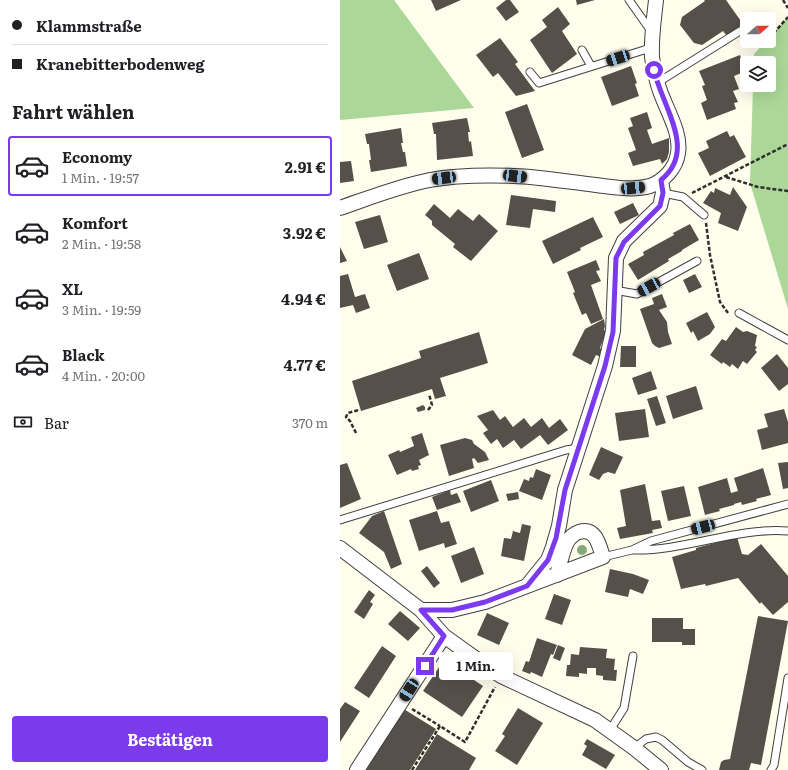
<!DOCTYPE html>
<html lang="de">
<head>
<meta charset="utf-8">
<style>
	:root { --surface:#fff; --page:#f6f6f6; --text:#202124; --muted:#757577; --line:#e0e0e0; --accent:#7c3aed }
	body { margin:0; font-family:Literata,serif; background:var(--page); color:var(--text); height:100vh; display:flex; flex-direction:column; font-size:15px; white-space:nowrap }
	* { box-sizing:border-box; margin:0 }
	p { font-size:13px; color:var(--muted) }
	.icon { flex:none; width:22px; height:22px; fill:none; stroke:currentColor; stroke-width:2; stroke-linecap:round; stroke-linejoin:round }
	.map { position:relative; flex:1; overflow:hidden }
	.side { display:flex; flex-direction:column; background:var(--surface); width:340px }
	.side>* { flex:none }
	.hud { display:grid; align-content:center; height:88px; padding:0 12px; background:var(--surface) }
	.needle { width:26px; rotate:69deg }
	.tools { position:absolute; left:400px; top:12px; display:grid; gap:8px }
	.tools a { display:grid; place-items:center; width:36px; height:36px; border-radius:4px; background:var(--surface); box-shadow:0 4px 16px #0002; font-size:20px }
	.end { position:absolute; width:18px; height:18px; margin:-9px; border:5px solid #7c3aed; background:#fff; box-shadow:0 0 0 2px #fff }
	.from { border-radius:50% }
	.bubble { position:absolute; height:28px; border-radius:4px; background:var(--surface); box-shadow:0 4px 16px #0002; font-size:13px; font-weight:700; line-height:28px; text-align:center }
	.car { position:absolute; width:12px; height:24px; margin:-12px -6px; border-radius:5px; box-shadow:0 0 3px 1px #0007; background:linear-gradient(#222 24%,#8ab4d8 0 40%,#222 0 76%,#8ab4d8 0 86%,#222 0) }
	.hud b { display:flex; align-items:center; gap:14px; height:38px; font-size:15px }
	.hud b+b { border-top:1px solid var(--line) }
	.hud i { width:10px; height:10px; background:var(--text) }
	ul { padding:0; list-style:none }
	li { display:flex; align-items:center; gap:12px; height:60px; margin:0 8px 6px; padding:0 4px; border:2px solid transparent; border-radius:4px }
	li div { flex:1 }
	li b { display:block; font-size:15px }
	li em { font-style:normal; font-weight:700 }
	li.on { border-color:var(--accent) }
	li>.icon { width:36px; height:36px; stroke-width:1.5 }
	h2 { padding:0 12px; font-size:18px; line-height:48px }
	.pay { display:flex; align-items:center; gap:10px; height:44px; padding:0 12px; font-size:15px }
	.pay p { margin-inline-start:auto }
	.cta { display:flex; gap:8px; margin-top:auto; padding:8px 12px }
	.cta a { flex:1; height:46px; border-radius:4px; background:var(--accent); color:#fff; font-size:16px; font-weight:700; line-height:46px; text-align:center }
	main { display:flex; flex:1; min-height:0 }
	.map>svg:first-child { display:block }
	.forest { fill:#abd898 }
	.building { fill:#555049 }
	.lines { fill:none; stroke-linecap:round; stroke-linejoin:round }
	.lane-casing { stroke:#404040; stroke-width:9 }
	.street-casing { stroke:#404040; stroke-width:16 }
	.path { stroke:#2f2f2f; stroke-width:2.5; stroke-dasharray:4 2; stroke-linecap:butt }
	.lane { stroke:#fff; stroke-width:7 }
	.street { stroke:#fff; stroke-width:14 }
	.tree { fill:#86a97c }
	.route { stroke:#7c3aed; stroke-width:5 }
</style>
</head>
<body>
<main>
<section class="side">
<div class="hud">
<b><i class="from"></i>Klammstraße</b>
<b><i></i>Kranebitterbodenweg</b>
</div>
<h2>Fahrt wählen</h2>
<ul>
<li class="on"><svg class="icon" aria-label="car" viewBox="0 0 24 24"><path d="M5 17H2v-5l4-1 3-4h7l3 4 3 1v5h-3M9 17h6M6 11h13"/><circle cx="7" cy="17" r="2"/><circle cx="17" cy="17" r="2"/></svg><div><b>Economy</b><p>1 Min. · 19:57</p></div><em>2.91 €</em></li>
<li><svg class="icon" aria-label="car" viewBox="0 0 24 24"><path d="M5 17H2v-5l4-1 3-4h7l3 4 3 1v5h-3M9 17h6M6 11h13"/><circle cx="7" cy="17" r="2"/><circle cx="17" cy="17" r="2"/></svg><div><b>Komfort</b><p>2 Min. · 19:58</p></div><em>3.92 €</em></li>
<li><svg class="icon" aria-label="car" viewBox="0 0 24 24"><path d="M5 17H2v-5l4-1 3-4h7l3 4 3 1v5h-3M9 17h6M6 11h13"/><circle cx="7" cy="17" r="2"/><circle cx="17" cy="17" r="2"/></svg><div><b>XL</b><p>3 Min. · 19:59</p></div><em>4.94 €</em></li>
<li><svg class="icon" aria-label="car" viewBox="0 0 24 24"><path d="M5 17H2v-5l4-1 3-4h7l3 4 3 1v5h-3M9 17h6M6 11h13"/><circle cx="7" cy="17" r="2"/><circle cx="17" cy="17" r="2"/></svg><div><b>Black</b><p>4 Min. · 20:00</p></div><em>4.77 €</em></li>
</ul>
<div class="pay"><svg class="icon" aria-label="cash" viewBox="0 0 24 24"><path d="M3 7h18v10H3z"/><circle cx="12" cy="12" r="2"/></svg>Bar<p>370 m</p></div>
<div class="cta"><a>Bestätigen</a></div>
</section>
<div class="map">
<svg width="448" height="770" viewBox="0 0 448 770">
	<rect width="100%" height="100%" fill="#fffeed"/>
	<!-- forest -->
	<path class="forest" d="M0,0H54L134,108L0,120Z
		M448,17V309L410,183L413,85H429V63H413L414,54L426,41H429V38Z"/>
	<!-- building -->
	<path class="building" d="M91,0H121L96,11Z
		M166,0H170L179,12L166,21L156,8Z
		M236,0H255L237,5Z
		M364,0H386L403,24L387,36L383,31L362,45L354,43L340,25L342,17L365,1Z
		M218,7L230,24L222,31L237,54L212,73L190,40L207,27L202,20Z
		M160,38L178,62L175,64L195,91L176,96L158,73L153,77L136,55Z
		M400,55L406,71L394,76L399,89L393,91L398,102L394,103L396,109L367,120L361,103L367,100L362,86L365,85L359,71Z
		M291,66L297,83L295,84L299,96L272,106L261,77Z
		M187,104L204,150L182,158L165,112Z
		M307,112L312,128L307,130L312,144L329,138V152L327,159L322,164L320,159L293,166L288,153L296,150L288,128L293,126L290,118Z
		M127,118L130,132H128L129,142L131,141L133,156L97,160L96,134H94L92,123Z
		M61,128L63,143H61L63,152H65L67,166L31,172L29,160H31L29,144H27L25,134Z
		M387,131L390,137L394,135L406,157L370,176L358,153L369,148L366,141Z
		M11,161L14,181L0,183V162Z
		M393,187L407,207L398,231L378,223L381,213L363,203L371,191L374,193L375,188L390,195Z
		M171,195L216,201L215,212L193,209L190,228L166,225Z
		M293,203L299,215L280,224L274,212Z
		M94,204L110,218L118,209L133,221L139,214L158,231L131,261L113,247L115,244L92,225V221L85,215Z
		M40,215L48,242L24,249L15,222Z
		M253,217L263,237L240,248L241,250L213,264L202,241Z
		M350,224L359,240L342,250V251L328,259L329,261L298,280L288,264L304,255L303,252L334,235L333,233Z
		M0,247L7,261L0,263Z
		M79,253L89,279L57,291L47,265Z
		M256,260L260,270L256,271L261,281L251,285L263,319L251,324L246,313L242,315L233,293L235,292L227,272Z
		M8,274L15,297L25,294L30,308L16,313L13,305L0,308V276Z
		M355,274L362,287L349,293L343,280Z
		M322,294L327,307L319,310L327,322L328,332L332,344L319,348L315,346L312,343L300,309L314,304L312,298Z
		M367,312L375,327L370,334L358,341L353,331L351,333L346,323Z
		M264,319L265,326L264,330L266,332L260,348L264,351L261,357L256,355L251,365L232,355L245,329Z
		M396,327L403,332L407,331L417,335L415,346L417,347L415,350L417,352L407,364L403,361L398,369L392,364L390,367L383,362L382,364L370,355L382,339L386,341Z
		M139,332L148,363L100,378L106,396L95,399L92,389L21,411L12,381L81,358L79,351Z
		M281,346H296V367H280Z
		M437,354L448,368V384L439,391L421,368Z
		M311,371L317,389L298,395L292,378Z
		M356,386L363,409L333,419L326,396Z
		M317,396L326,423L316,426L307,399Z
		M83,405L85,407V410L78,412L76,408Z
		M305,409L309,437L279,441L275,413Z
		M444,409L448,422V443L422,450L417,430L428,427L424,414Z
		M153,410L160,420L165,416L173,427L184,418L191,427L202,418L209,428L220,419L228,430L208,445L200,435L181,449L174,440L163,448L157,439L151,444L143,433L148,430L137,416Z
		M82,433L89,455L79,460L81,465L78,466L79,469L72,471L71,469L57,475L48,455L59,450L60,452L74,446L71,437Z
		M125,438L132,440L134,444L145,452L149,460L138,463L134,458L132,459L134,468L109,476L100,445Z
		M261,447L283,457L275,474L268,472L263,474L259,480L249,475Z
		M448,462V488L443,489L438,463Z
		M7,463L21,499L0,508V465Z
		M423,468L431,495L416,499L417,501L402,505L401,502L394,504V505L379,509L380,511L365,515L358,487L387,478L391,493L398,491L394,478Z
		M196,469L211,475L202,500L179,491L184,479L189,481L190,477L193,478Z
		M151,480L159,501L131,512L123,491Z
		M305,484L312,521L320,520L322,528L312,530L313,533L280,539L277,528L286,526L280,490Z
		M344,486L351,516L328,521L321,491Z
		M110,490L111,495L117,493L121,502L97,510L92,497Z
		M178,492L179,499L168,501L166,494Z
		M44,511L62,564L51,569L44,552L19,533L32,516Z
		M97,511L101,523L109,521L117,544L105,548L104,543L79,551L69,520Z
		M182,524L191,526L184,561L161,556L164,538L171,539L173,531L180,533Z
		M397,537L402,554L408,555L421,544L448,576V602L433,615L421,602L420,604L398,578L366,586L365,584L341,589L332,557L356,550V548Z
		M134,547L144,574L121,583L111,556Z
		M87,566L100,583L94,588L81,571Z
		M270,569L293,574L309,580L303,594L290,589L288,597L265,592Z
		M29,590L35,595L30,602L33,604L24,619L14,612Z
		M214,594L231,600L222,625L205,619Z
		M60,611L80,628L68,641L48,624Z
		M147,613L169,623L159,645L137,635Z
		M418,616L448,621L421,765L411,763L409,770H379L381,762L384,760L390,759Z
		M312,618H343V629H355V645H342V642H312Z
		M197,638L217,645L213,655L211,654L202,677L191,672L190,674L182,671L186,661L189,662Z
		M218,645L225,648L220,661L213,658Z
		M42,646L56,656L29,698L14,688Z
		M240,647L267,649L266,658L275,659L274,670H277L276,681L263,680V676L256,675V668H247V674L239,673V677L226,676L227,665H230L231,654L239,655Z
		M104,660L143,686L122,717L83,691Z
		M5,702L20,711L0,742V709Z
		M62,708L96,729L70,770H26L24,769Z
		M178,708L203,723L177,765L155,751L165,736L162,734Z
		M97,734L136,758L129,770H75Z
		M247,739L275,755L266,769L242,755L247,746L244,744Z"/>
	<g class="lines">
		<defs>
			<path id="lane" d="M289,0L311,31
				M242,50L251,66
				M190,72L199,83L304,50L312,48
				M317,83L400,31
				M323,193L343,197L364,215
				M274,290L297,294L357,261
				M399,313L448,340
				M0,520L226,450L238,448
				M294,550C346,551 396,527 448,531
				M263,557L292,550L311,541L448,504
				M270,730L284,708L293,656
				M294,748L306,739L316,737L322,740L348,762L362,770
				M431,770L434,765L448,678"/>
			<path id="street" d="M0,208C29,198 59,186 90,180C117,175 147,175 174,176C201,177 229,182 256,185C273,187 292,191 310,186C324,181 336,168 338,153C342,130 322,104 317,81C315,74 313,65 312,57C311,38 314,19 316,0
				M0,548L81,610L104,636L139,661L161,676L255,720L294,748L321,770
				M187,586L208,560L213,547L219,526L225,490L265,366L273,331L276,258L284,241L320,206L323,193L321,180
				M81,610H112L145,602L263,557C259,545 256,527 239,532C235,533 229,538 227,542C222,552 220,564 217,575
				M17,770L104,636"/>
		</defs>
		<!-- lane casing -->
		<use href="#lane" class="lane-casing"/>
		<!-- street casing -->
		<use href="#street" class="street-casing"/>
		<!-- path -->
		<path class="path" d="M443,0L448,8
			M429,36H431L448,17
			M386,177L418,187L448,191
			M352,193L448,144
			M366,223L370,255L380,302L388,313
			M88,410L92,405L89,394
			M16,433L10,421L6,417L8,413L19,410
			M72,709L100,726
			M72,770L100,726L125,742L155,687"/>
		<!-- lane -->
		<use href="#lane" class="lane"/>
		<!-- street -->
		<use href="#street" class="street"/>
	</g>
	<!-- trees -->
	<circle class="tree" cx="242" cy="550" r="5"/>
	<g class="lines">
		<!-- route -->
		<path class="route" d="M85,666L104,636L81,610H112L145,602L187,586L208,560L216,538L225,490L265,366L273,332L276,258L284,242L320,206L323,193L321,180C358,150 322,107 314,70"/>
	</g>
</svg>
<div class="tools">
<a><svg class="needle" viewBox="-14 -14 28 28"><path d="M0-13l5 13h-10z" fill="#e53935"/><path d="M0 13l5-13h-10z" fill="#757577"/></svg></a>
<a><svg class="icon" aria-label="layers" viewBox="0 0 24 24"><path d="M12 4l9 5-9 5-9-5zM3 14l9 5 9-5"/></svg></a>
</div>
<i class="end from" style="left:314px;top:70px"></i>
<i class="end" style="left:85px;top:666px"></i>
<div class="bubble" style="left:99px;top:652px;width:74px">1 Min.</div>
<i class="car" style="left:278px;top:58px;rotate:252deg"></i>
<i class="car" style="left:175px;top:176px;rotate:97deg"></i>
<i class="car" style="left:104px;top:178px;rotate:263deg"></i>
<i class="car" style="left:293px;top:188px;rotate:85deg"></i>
<i class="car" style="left:309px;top:287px;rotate:241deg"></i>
<i class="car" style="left:363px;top:527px;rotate:255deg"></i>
<i class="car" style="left:69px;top:690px;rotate:213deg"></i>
</div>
</main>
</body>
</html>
